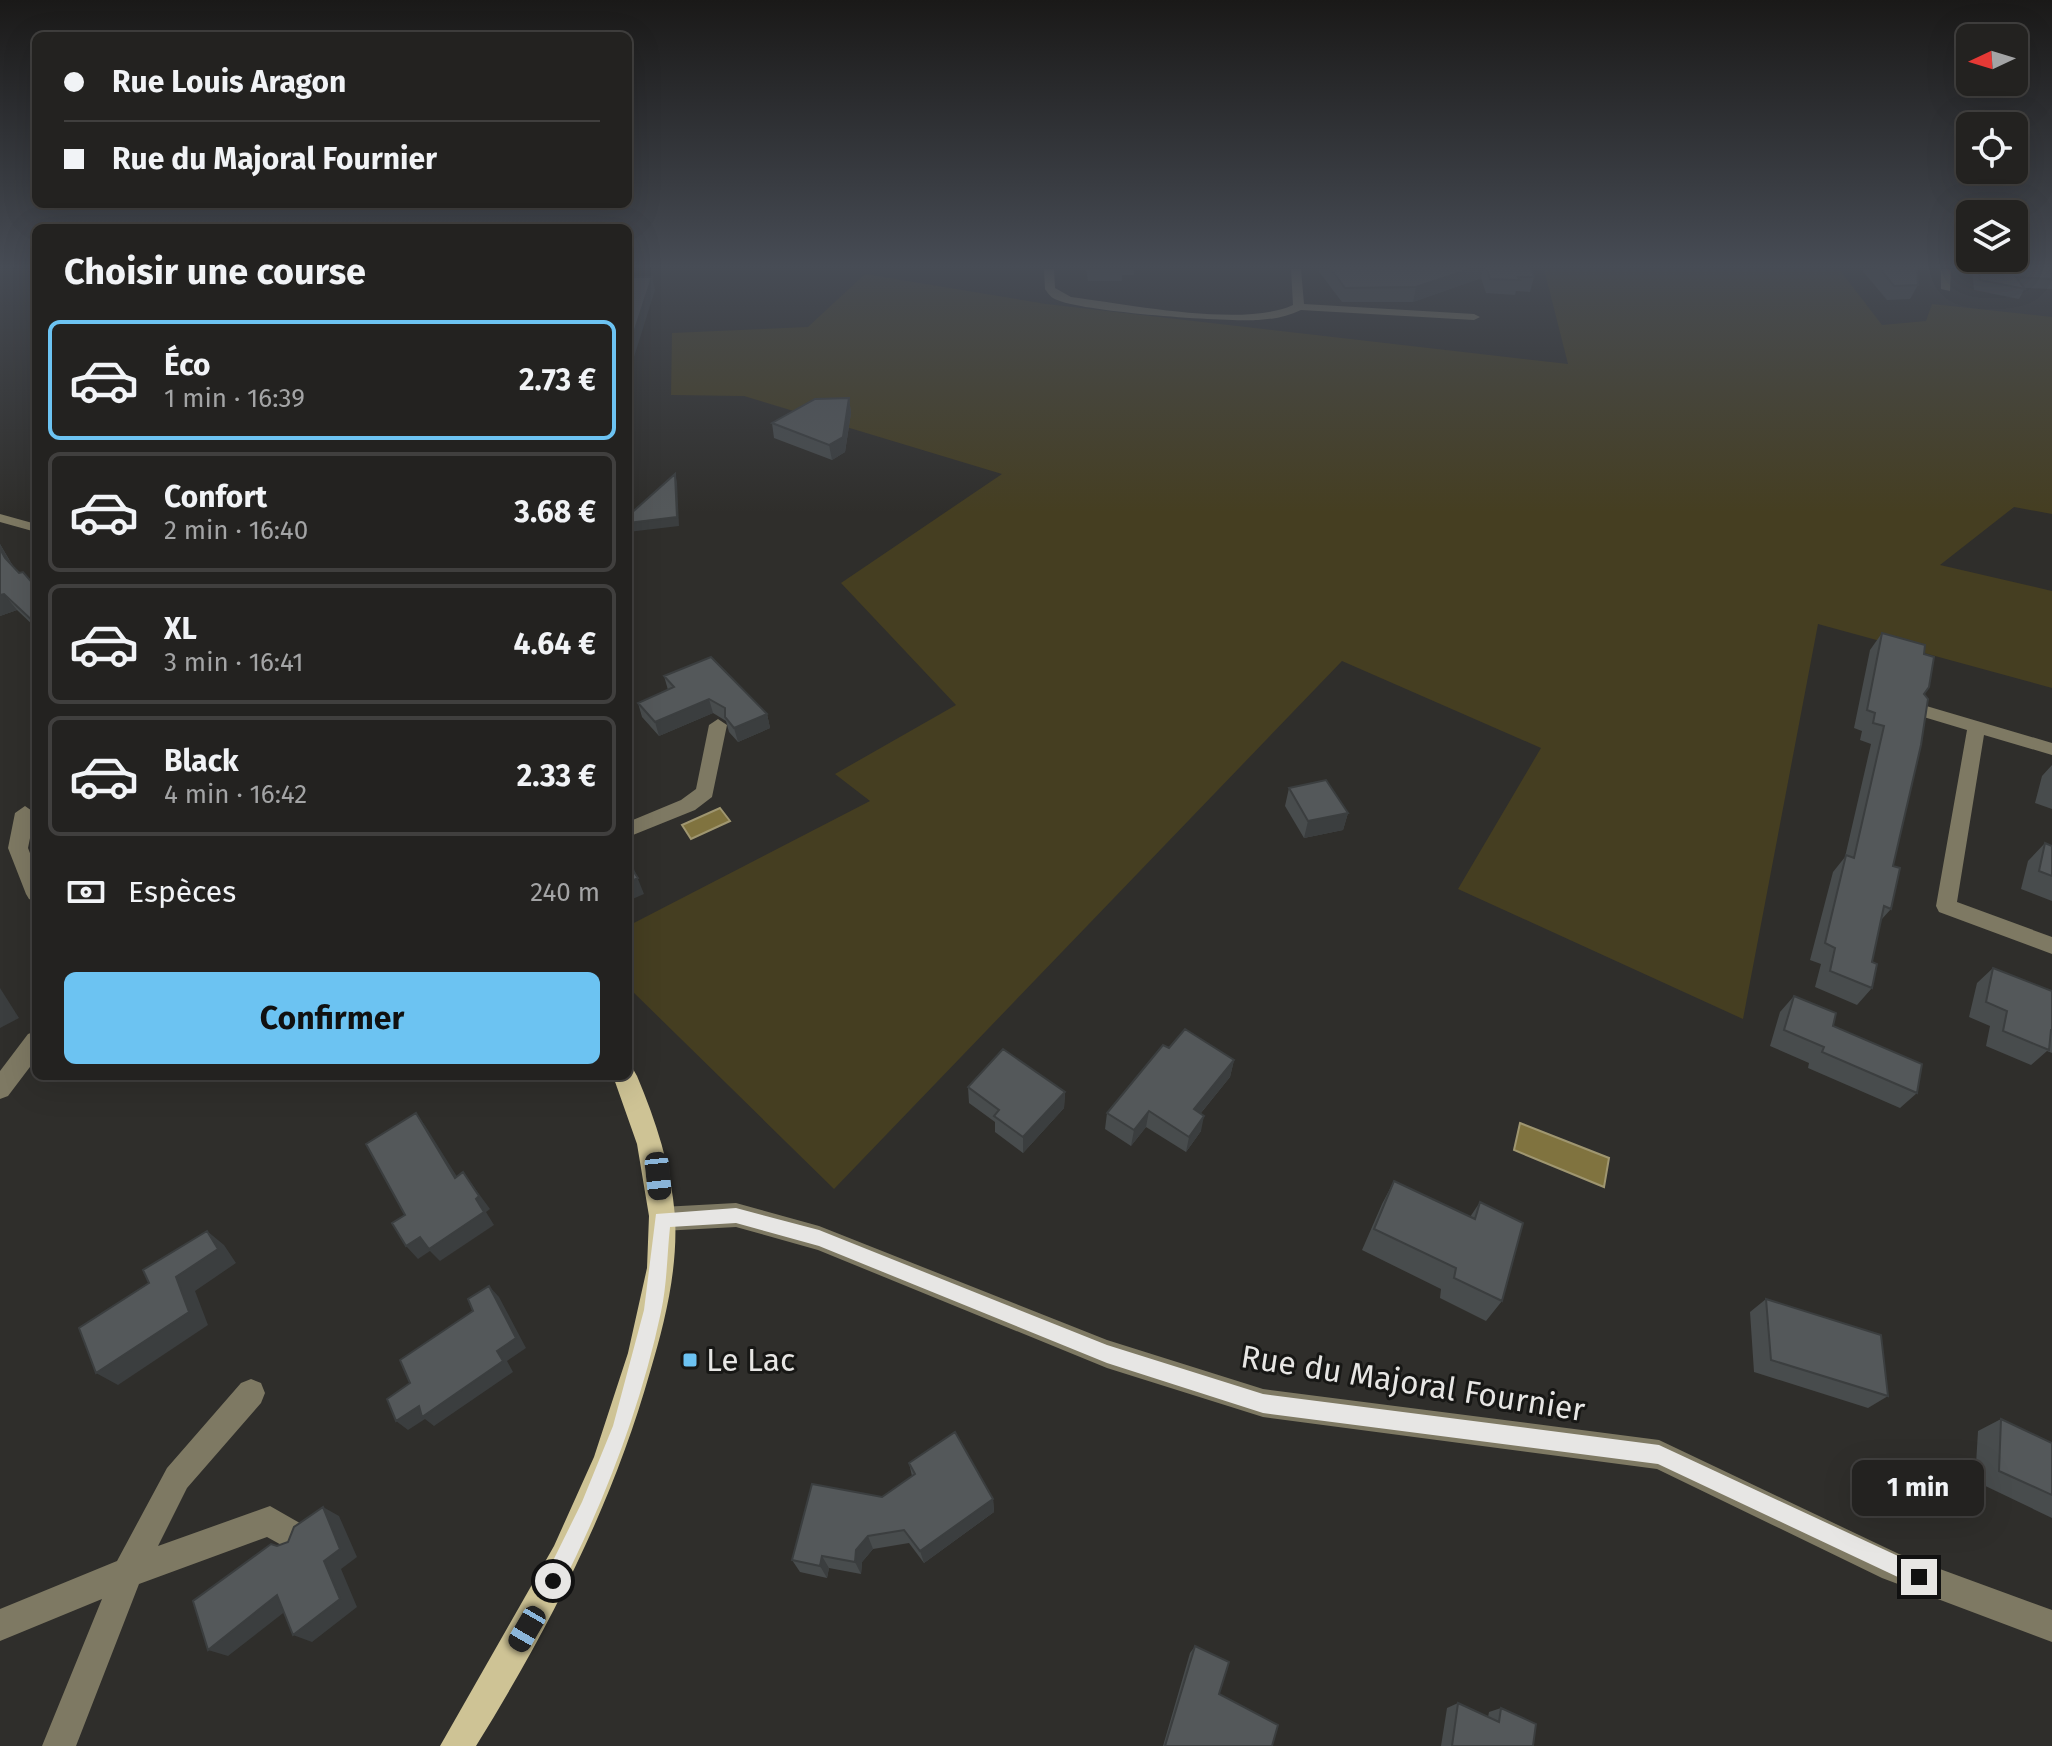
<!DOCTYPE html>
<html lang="fr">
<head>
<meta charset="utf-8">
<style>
	:root { --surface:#232220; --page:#2f2f2d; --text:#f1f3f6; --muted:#a3a4a5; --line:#403f3e; --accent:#6cc3f2 }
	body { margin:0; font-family:"Fira Sans",sans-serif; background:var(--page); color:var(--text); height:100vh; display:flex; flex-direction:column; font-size:30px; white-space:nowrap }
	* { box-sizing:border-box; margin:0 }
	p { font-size:26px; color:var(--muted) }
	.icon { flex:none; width:44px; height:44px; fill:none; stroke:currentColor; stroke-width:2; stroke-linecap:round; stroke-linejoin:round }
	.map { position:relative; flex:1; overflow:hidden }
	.panel { position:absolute; left:32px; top:224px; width:600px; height:856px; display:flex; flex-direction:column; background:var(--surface); border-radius:12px; box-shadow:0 8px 32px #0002,0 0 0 2px var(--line) }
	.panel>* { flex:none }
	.banner { position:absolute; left:32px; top:32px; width:600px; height:176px; border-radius:12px; box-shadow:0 8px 32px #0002,0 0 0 2px var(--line); display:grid; align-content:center; height:176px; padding:0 32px; background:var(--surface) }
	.needle { width:52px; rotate:266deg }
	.fabs { position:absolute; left:1956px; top:24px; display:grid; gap:16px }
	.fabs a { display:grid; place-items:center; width:72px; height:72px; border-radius:12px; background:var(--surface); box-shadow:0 8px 32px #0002,0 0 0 2px var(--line); font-size:40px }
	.end { position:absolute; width:36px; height:36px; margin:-18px; border:10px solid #e7e6e4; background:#111; box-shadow:0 0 0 4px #111 }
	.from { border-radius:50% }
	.bubble { position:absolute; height:56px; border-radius:12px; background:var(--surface); box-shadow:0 8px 32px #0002,0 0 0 2px var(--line); font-size:26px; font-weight:700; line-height:56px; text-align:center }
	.car { position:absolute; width:24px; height:48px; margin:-24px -12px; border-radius:10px; box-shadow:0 0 6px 2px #0007; background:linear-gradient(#222 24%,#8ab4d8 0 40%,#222 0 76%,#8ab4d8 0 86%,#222 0) }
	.banner b { display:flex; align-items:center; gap:28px; height:76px; font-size:30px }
	.banner b+b { border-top:2px solid var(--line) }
	.banner i { width:20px; height:20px; background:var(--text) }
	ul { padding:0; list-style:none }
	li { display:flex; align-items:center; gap:24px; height:120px; margin:0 16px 12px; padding:0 16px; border:4px solid var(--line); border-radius:12px }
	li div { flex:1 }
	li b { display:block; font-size:30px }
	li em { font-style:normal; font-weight:700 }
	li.current { border-color:var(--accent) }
	li>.icon { width:72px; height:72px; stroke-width:1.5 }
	h2 { padding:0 32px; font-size:36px; line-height:96px }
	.pay { display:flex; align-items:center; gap:20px; height:88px; padding:0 32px; font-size:30px }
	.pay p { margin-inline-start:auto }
	.primary-button { display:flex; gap:16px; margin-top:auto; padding:16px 32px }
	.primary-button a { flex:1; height:92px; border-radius:12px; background:var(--accent); color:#111; font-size:32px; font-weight:700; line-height:92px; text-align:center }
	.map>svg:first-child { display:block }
	.green { fill:#453e21 }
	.water { fill:#80733f; stroke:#9f9670; stroke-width:2 }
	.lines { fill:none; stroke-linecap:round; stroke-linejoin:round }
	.minor { fill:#7e7963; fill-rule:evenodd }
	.major { fill:#cec395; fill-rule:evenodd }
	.wall { fill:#484c4d }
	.shaded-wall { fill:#3b3e3f }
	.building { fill:#54585a; stroke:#3b3e3f; stroke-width:2 }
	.route { fill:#e7e6e4 }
	.poi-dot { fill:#6cc3f2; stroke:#171715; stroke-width:3 }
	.labels { text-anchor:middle; stroke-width:6; stroke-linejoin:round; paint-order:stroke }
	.near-poi-label { font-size:32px; fill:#e7e6e4; stroke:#171715; text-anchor:start }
	.near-street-label { font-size:32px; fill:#e7e6e4; stroke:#171715 }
</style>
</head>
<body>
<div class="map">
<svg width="2052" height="1746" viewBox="0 0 2052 1746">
	<rect width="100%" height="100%" fill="#2f2e2b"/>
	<!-- green -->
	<path class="green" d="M1544,269H1839L1882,325L1926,321L1932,304L2052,317V514L2014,507L1940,565L2052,591V688L1818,624L1743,1019L1458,889L1541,748L1342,661L834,1189L628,987V926L870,801L835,774L956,705L841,583L1002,474L744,396L671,395L672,333L808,327L865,274L1046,304L1568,364Z"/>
	<!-- water -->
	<path class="water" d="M720,808L730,821L691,839L682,825Z
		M1520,1123L1609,1158L1604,1187L1514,1150Z"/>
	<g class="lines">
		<!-- minor -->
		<path class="minor" d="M1044,269H1054L1055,288L1071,297C1127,304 1243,328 1293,305L1291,269H1301L1304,304L1474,314L1480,317L1474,320L1301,310C1287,317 1273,319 1258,320C1227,322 1075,312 1053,298C1051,297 1046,291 1045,289Z
			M1941,269H1951L1950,291L1941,289Z
			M0,514L36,524V532L0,522Z
			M1923,705L2052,743V755L1984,735L1957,902L2052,937V954L1939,912L1936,906L1967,730L1917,715L1914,711L1917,707Z
			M718,719L727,725L712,797L695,810L628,837V822L681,800L696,789L709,725Z
			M25,806L35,813L28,848L36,869V902L29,899L26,894L8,848L15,813Z
			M36,1031V1059L8,1096L0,1099V1071L28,1034Z
			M736,1203L819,1226L1107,1340L1263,1389L1659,1440L1899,1554L2052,1610V1642L1882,1578L1657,1469L1263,1417L1107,1368L818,1250L736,1227L662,1231L653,1228L649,1219L653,1210L662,1207Z
			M251,1379L261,1383L265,1393L261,1403L187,1488L158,1546L270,1506L305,1526L309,1537L305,1548L294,1552L267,1537L139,1584L76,1746H42L102,1599L0,1641V1609L117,1561L167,1468L241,1383Z"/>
		<!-- major -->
		<path class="major" d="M628,1067L633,1069L637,1076C656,1121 671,1167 675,1216C678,1269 665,1322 650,1372C612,1506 549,1628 476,1746H440L554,1546L594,1457L628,1353L647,1268L649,1216L637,1144L613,1076H628Z"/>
	</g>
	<!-- wall -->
	<path class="wall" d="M1086,269H1134V275H1122V281H1088Z
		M1317,269H1531L1534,277L1530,292L1516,291L1515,295L1486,293L1481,278L1413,302H1342Z
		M1861,269H1917L1918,285L1910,299L1887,300Z
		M1972,269H2052V289L2025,288L2019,299L1974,290Z
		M849,398L851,413L845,452L832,460L774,438L772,423Z
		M0,544L13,566L36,587V628L17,610L0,616Z
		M1882,633L1924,654V694L1893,866L1891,909L1881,920L1872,962V988L1857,1005L1815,987L1821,964L1810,960L1833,872L1845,857L1871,744L1860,740L1862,731L1854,728L1870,650Z
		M664,676L767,714L770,728L738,742L729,732L726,721L713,713L659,736L642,717L638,703L668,690Z
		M2052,765V809L2035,803L2042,776Z
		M1289,788L1348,813L1343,830L1304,838L1285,806Z
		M2045,843L2052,846V901L2021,889L2028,861Z
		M1993,968L2052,991V1053L2047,1051L2031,1065L1986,1046L1990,1026L1969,1017L1977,983Z
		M1794,996L1833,1026L1917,1093L1900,1108L1808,1068L1809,1063L1770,1046L1780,1012Z
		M1169,1048L1234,1060L1230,1077L1201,1113V1131L1186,1152L1146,1127L1131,1146L1105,1129L1107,1113Z
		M968,1087L1065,1092L1064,1108L1023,1153L995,1132V1122L969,1103Z
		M1394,1181L1470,1217L1480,1202L1502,1301L1486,1321L1440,1298L1441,1289L1362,1250L1382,1204Z
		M1766,1299L1888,1396L1868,1408L1754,1372L1750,1312Z
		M2001,1419L2052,1443V1518L1975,1481L1978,1431Z
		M909,1463L993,1499L994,1512L924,1563L909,1543L873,1549L862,1562L861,1574L829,1568L827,1578L800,1572L792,1560L912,1476Z
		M1195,1646L1219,1694L1272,1746H1163L1190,1653Z
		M1458,1703L1488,1717L1489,1712L1501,1708L1533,1746H1441L1447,1708Z"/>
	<!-- shaded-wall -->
	<path class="shaded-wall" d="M1470,269H1483L1481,278L1413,302L1416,287Z
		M652,277L655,290L628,376V351Z
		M849,398L851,413L845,452L832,460L829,445Z
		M675,474L677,482L679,526L628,532V523Z
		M0,544L17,574L5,558L0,549Z
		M4,594L17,610L0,616V595Z
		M709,699L713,713L659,736L655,722Z
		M767,714L770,728L738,742L734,728Z
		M1348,813L1343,830L1304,838L1308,821Z
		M632,864L644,894L628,901L629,865Z
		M0,988L19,1018L0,1028Z
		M1234,1060L1230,1077L1191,1125L1194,1109Z
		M1065,1092L1064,1108L1023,1153V1137Z
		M1149,1111L1146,1127L1131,1146L1134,1130Z
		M416,1113L426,1127L466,1191L455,1178Z
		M1204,1116L1201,1131L1186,1152L1189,1137Z
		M463,1172L490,1209L486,1212L494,1225L440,1261L430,1251L418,1259L406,1246L476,1199Z
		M207,1231L224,1245L236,1263L195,1291L208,1325L118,1385L96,1373L176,1277Z
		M489,1286L499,1297L526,1348L507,1361L513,1372L434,1426L425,1419L408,1430L396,1421L497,1351Z
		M993,1499L994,1512L924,1563L920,1551Z
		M323,1507L339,1516L357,1557L341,1569L357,1607L312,1642L293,1635L324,1561Z
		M868,1536L873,1549L862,1562L861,1574L855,1562L856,1550Z
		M822,1556L829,1568L827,1578L820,1566Z
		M277,1595L296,1603L228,1656L208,1650Z"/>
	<!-- building -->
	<path class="building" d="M1331,269H1470L1416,287L1345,288Z
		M1487,269H1531L1534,277H1518L1520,280L1490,279Z
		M1880,269H1917L1918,285L1894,286Z
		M1979,269H2052V279L2016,277L2025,289L1980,280Z
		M628,277H652L628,351Z
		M849,398L843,437L829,445L772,423L815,399Z
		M675,474L677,517L628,523V516Z
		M0,549L5,558L19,573L23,572L36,587V624L4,594L0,595Z
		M1882,633L1925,645L1924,654L1934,657L1929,687L1924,694L1928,699L1921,745L1893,866L1900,868L1891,909L1884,906L1872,962L1877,964L1872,988L1830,971L1835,948L1825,943L1846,855L1854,858L1884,726L1873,723L1875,713L1867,710Z
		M711,657L767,714L734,728L725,717V708L709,699L655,722L638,703L674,687L664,676Z
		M1326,780L1348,813L1308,821L1289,788Z
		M2045,843L2052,846V876L2039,871Z
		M628,858L632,864L629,865L638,878L628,883Z
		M1993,968L2052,991V1030H2051L2049,1050L2003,1031L2007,1011L1986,1002Z
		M1794,996L1836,1013L1833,1026L1922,1064L1917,1093L1822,1052L1824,1047L1784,1030Z
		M1185,1029L1234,1060L1194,1109L1204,1116L1189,1137L1149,1111L1134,1130L1107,1113L1163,1045L1169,1048Z
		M1003,1049L1065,1092L1023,1137L994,1116L999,1110L968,1087Z
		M416,1113L455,1178L463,1172L479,1196L476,1199L484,1212L429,1249L420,1237L406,1246L392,1223L405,1215L366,1144Z
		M1394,1181L1475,1219L1480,1202L1523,1223L1502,1301L1454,1278L1456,1268L1374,1229Z
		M207,1231L218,1249L176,1277L189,1312L96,1373L79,1328L149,1283L143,1270Z
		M489,1286L516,1338L497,1351L503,1361L422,1417L419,1406L396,1421L387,1399L410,1383L400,1360L473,1311L468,1299Z
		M1766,1299L1881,1335L1888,1396L1771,1360Z
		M2001,1419L2052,1443V1495L1999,1471Z
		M955,1432L993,1499L920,1551L904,1530L868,1536L856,1550L855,1562L822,1556L820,1566L792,1560L812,1484L882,1497L915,1474L909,1463Z
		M323,1507L340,1549L324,1561L340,1599L293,1635L277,1595L208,1650L193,1601L271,1544L277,1546L288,1542L294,1527Z
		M1195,1646L1229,1662L1219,1694L1278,1725L1272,1746H1165Z
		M1458,1703L1499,1722L1501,1708L1536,1724L1533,1746H1452Z"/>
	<!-- sky -->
	<linearGradient id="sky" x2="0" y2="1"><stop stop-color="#1a1918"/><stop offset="0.52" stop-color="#474c55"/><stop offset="1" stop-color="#474c55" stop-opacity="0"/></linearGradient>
	<rect width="2052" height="513" fill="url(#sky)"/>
	<!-- route -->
	<path class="route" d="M736,1208L819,1230L1107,1345L1263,1394L1659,1445L1926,1569L1929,1577L1926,1584L1919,1587L1658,1464L1263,1413L1107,1363L819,1246L736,1223L670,1227C667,1255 667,1285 661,1312C640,1410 605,1500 560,1589L553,1592L546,1589L543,1581L582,1502L613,1426L644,1310L656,1214Z"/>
	<!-- markers -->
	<rect class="poi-dot" x="682" y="1352" width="16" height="16" rx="4"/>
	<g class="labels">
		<!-- near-poi labels -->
		<g class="near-poi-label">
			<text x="706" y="1371">Le Lac</text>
		</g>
		<!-- near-street labels -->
		<g class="near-street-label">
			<text transform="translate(1413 1383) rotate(9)" y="11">Rue du Majoral Fournier</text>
		</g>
	</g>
</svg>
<div class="fabs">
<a><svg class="needle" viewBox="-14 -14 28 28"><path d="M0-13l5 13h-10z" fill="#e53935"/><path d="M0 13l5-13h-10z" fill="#a3a4a5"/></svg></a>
<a><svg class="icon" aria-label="locate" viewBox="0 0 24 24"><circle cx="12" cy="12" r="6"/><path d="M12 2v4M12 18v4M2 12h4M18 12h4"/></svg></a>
<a><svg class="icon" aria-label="layers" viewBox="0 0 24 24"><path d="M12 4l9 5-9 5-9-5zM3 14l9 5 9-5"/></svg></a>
</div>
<i class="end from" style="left:553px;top:1581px"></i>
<i class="end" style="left:1919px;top:1577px"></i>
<div class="bubble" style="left:1852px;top:1460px;width:132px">1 min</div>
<i class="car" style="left:658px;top:1176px;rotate:174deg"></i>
<i class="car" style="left:527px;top:1629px;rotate:210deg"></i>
<div class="banner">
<b><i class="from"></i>Rue Louis Aragon</b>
<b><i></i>Rue du Majoral Fournier</b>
</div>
<section class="panel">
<h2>Choisir une course</h2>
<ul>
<li class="current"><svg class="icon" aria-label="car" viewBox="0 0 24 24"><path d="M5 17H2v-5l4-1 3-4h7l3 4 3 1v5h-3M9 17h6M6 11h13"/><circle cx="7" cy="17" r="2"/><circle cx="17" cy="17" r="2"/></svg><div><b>Éco</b><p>1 min · 16:39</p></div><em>2.73 €</em></li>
<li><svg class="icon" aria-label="car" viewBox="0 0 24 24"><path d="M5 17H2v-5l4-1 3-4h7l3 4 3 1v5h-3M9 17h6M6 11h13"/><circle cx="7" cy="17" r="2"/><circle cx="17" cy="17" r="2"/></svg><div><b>Confort</b><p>2 min · 16:40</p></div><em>3.68 €</em></li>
<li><svg class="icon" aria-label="car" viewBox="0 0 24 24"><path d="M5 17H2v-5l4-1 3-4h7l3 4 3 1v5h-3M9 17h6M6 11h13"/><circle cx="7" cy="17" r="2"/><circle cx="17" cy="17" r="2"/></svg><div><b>XL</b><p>3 min · 16:41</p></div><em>4.64 €</em></li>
<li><svg class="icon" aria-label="car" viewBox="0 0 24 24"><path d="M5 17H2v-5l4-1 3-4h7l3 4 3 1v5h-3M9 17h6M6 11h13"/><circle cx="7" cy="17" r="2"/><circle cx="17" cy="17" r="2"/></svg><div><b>Black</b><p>4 min · 16:42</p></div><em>2.33 €</em></li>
</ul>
<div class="pay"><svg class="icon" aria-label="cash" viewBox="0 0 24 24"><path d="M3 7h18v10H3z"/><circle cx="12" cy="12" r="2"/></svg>Espèces<p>240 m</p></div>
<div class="primary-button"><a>Confirmer</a></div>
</section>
</div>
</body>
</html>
